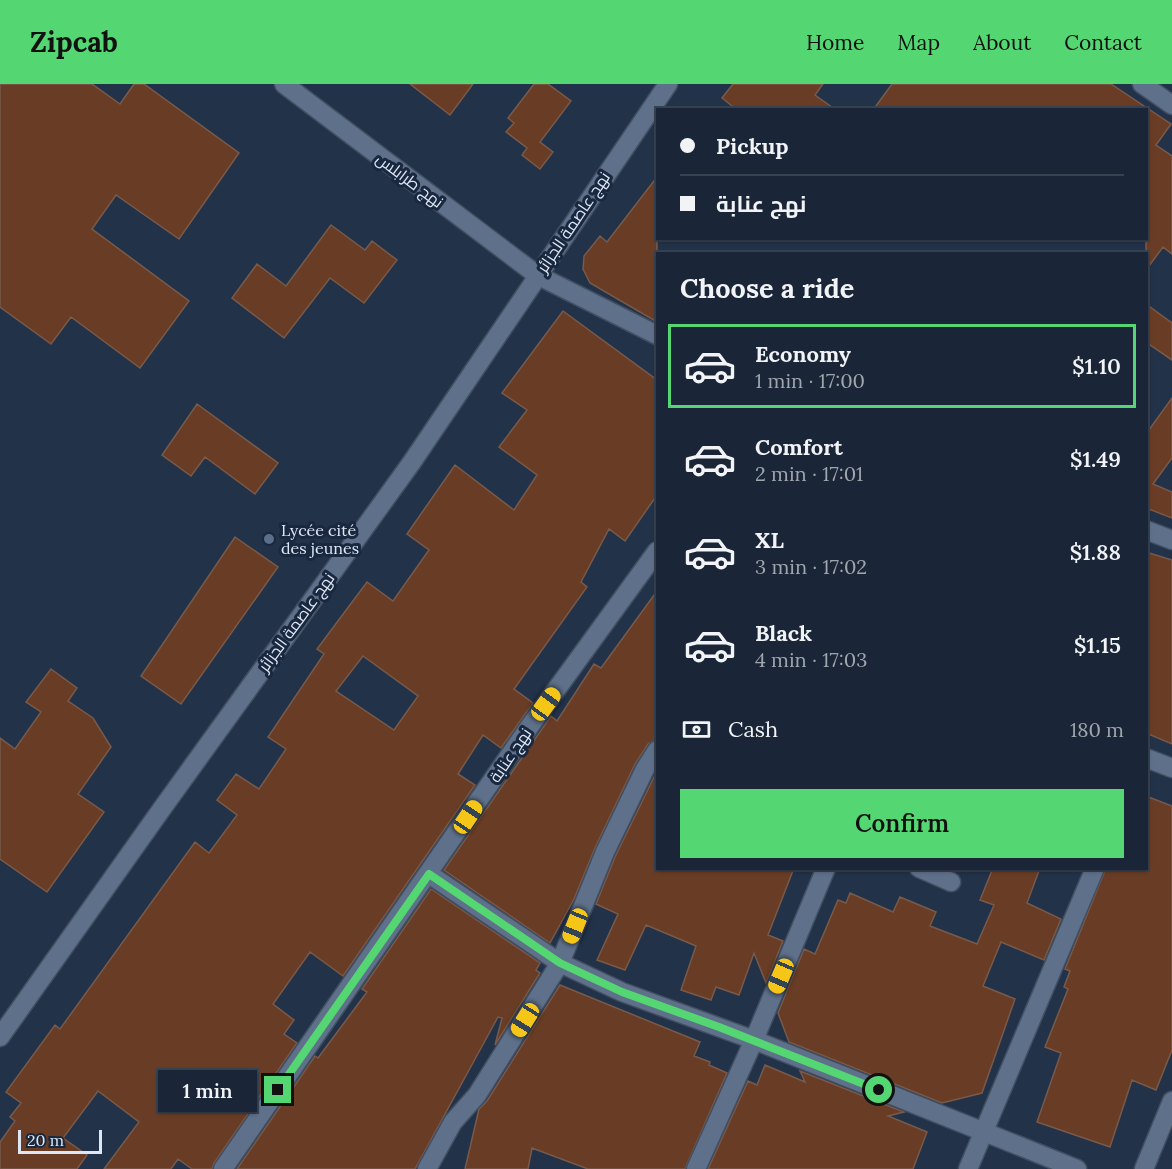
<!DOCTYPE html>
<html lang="en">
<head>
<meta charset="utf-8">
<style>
	:root { --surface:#1a2637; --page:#273242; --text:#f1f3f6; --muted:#9fa5ad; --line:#384352; --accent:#54d672 }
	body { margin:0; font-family:Lora,Cairo,serif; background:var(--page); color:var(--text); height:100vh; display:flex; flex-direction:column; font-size:22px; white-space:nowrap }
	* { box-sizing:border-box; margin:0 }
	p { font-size:20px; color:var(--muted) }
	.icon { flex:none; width:33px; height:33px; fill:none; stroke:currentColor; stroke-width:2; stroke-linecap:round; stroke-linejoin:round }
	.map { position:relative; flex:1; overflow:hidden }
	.sheet { position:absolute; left:656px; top:168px; width:492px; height:618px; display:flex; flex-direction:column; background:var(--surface); border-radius:0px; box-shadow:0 2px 4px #0004,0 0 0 2px var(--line) }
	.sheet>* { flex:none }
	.guide { position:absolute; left:656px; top:24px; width:492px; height:132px; border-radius:0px; box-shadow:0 2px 4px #0004,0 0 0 2px var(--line); display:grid; align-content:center; height:132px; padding:0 24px; background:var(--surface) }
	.scale { position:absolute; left:18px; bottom:15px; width:84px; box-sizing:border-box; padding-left:6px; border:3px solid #dde7f6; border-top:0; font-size:16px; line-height:21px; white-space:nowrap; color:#dde7f6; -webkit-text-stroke:4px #19283e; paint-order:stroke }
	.end { position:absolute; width:27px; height:27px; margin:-14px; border:8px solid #54d672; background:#111; box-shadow:0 0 0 3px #111 }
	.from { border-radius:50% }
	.bubble { position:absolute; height:42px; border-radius:0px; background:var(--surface); box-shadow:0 2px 4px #0004,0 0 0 2px var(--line); font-size:20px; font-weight:600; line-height:42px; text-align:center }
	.car { position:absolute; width:18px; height:36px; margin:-18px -9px; border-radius:8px; box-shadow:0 0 4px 2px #0007; background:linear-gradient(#f5c518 24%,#345 0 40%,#f5c518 0 76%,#345 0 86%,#f5c518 0) }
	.guide b { display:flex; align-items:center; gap:21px; height:57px; font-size:22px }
	.guide b+b { border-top:2px solid var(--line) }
	.guide i { width:15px; height:15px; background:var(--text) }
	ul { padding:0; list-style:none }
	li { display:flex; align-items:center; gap:18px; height:84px; margin:0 12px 9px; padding:0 12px; border:3px solid transparent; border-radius:0px }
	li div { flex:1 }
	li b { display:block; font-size:22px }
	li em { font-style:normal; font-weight:600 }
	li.selected { border-color:var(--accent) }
	li>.icon { width:54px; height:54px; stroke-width:1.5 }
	h2 { padding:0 24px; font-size:27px; line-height:72px }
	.pay { display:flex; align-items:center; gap:15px; height:66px; padding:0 24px; font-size:22px }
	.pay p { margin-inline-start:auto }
	.primary-button { display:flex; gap:12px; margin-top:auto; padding:12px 24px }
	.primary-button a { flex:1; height:69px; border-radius:0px; background:var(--accent); color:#111; font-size:24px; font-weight:600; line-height:69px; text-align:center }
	header { display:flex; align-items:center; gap:36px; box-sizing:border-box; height:84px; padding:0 30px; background:var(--accent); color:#111 }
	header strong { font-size:28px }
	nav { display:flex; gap:33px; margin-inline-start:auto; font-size:21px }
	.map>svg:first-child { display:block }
	.building { fill:#693d25; stroke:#785a4b; stroke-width:1.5; fill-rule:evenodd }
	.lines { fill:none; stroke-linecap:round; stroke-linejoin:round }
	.street-casing { stroke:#424f62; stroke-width:21 }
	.secondary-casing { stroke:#424f62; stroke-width:21 }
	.street { stroke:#5e708a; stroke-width:18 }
	.secondary { stroke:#5e708a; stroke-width:18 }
	.route { stroke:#54d672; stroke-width:8 }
	.service-dot { fill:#5c6f8a; stroke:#19283e; stroke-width:2 }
	.labels { text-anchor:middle; stroke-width:6; stroke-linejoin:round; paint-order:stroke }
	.street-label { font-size:16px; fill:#dde7f6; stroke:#19283e }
	.poi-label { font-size:16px; fill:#dde7f6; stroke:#19283e; text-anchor:start }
</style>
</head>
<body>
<header>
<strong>Zipcab</strong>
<nav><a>Home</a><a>Map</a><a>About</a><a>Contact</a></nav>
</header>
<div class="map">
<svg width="1172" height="1085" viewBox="0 0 1172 1085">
	<rect width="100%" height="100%" fill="#223249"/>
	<!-- building -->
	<path class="building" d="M0,0H92L120,20L134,0H144L239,69L179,155L116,111L92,145L189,217L140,284L71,233L51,260L0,223Z
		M410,0H473L450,31Z
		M534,0H548L571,17L540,58L553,68L540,85L522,71L527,64L506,48L514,39L508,34Z
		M733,0H823L815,11L836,26H737L722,14Z
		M892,0H1111L1171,40L1156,61L1172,72V170L1163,163L1146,186V26H873Z
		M657,93V238L590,199L583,185L584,172L600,152L607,158Z
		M331,141L365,166L372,157L397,176L364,219L330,194L284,254L232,214L257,180L286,202Z
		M1146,220L1172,239V276L1146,258Z
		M563,227L657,296V411L625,457L609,445L581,498L587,503L514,605L533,619L501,664L483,651L458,690L475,701L343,892L310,868L273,920L294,936L284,950L297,959L214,1079L212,1085H192L178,1075L171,1085H104L139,1038L98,1007L63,1054L87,1071L77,1085H0V1058L15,1037L10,1033L21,1019L6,1008L55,941L60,945L195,758L209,769L237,731L217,716L236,690L259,705L286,665L268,653L324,570L317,565L367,498L393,517L429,466L407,450L455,381L514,426L537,391L499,363L527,326L502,309ZM363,572L418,612L394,646L336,607Z
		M1172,314V374L1153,400L1172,408V434L1146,424V350Z
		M197,320L278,379L255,410L205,373L191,392L162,371Z
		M235,453L278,483L181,620L141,592Z
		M1146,468L1172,476V660L1146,649Z
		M657,507V655L648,660L635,680L595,764L574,815L550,859L444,786L551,632L557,637L594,580L601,584Z
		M51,585L77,604L68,617L93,634L111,663L78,710L104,728L47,808L0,775V654L15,665L41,628L26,618Z
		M657,687V784H794L768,851L783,857L766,899L754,869L739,911L716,903L711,916L681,906L696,862L646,841L625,886L597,876L618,830L596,820L615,773Z
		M1146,712L1172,722V966L1156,1006L1132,996L1110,1063L1037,1038L1061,969L1045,963L1068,905L1064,903L1070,887L1065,885L1106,784H1146Z
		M993,784H1040L1027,819L1061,835L1044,876L1001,858L983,902L1015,915L982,1009L942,1019L789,958L778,929L804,865L815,870L838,816L846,819L850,809L893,828L900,813L936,828L930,842L977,860L994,821L980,816Z
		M431,805L540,879L536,886L540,889L495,961L502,934L498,933L415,1085H237L315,972L318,974L367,908L362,905Z
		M560,901L700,958L694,972L710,978L709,981L727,989L685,1085H588L532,1064L528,1085H465L479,1025L487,1017Z
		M765,981L805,998L800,987L904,1028L888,1032L927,1048L913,1085H708L748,997L757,1001Z"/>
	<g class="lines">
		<defs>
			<path id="street" d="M1142,0L1172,21
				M1146,674L1172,684
				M919,784L951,798
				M429,790L560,879L622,908L754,956L1077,1085
				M223,1085L532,639L657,467
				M427,1085L453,1038L477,1011L560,879L605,768L645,685L657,666
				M696,1085L754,956L826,784
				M968,1085L1095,784
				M1144,1085L1172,1017"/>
			<path id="secondary" d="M284,0L537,191L657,251
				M1146,446L1172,456
				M0,953L161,726L412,378L668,0"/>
		</defs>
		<!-- street casing -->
		<use href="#street" class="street-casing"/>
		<!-- secondary casing -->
		<use href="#secondary" class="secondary-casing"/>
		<!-- street -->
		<use href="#street" class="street"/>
		<!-- secondary -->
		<use href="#secondary" class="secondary"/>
	</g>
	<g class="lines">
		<!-- route -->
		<path class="route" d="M278,1006L429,790L560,879L622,908L719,943L879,1006"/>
	</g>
	<!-- markers -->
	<circle class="service-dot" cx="269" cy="455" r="6"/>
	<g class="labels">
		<!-- street labels -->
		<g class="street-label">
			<text transform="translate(410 96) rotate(37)" y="6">نهج طرابلس</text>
			<text transform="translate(573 138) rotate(-56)" y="6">نهج عاصمة الجزائر</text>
			<text transform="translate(296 538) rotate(-54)" y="6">نهج عاصمة الجزائر</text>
			<text transform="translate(510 671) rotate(-56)" y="6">نهج عنابة</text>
		</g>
		<!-- poi labels -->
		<g class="poi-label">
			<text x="281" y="452">Lycée cité<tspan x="281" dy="18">des jeunes</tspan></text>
		</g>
	</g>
</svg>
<div class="scale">20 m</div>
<i class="end from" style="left:879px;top:1006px"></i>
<i class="end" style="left:278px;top:1006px"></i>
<div class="bubble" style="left:158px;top:986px;width:99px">1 min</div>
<i class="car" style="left:546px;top:620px;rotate:36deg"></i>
<i class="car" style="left:468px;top:733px;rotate:34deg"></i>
<i class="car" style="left:575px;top:842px;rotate:202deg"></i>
<i class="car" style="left:781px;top:892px;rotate:203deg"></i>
<i class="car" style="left:525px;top:936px;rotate:212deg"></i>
<div class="guide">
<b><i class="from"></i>Pickup</b>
<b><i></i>نهج عنابة</b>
</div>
<section class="sheet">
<h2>Choose a ride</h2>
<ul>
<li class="selected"><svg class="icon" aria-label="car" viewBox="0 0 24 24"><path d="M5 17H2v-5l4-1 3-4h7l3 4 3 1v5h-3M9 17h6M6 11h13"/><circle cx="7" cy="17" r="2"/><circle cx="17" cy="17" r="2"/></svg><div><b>Economy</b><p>1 min · 17:00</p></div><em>$1.10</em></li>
<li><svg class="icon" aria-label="car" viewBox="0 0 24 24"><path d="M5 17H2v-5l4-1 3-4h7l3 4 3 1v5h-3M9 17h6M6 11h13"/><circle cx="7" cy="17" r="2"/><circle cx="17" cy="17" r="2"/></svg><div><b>Comfort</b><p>2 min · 17:01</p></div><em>$1.49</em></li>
<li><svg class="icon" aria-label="car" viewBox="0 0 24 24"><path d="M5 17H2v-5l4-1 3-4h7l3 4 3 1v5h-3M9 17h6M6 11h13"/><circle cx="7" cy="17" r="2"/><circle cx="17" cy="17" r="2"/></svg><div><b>XL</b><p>3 min · 17:02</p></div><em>$1.88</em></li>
<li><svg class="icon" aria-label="car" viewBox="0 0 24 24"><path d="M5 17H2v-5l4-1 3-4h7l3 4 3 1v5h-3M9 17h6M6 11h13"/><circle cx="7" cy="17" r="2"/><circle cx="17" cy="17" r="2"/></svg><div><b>Black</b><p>4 min · 17:03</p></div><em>$1.15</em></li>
</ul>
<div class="pay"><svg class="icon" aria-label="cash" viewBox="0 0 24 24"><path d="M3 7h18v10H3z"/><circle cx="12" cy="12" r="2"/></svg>Cash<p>180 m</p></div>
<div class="primary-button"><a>Confirm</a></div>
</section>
</div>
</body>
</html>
